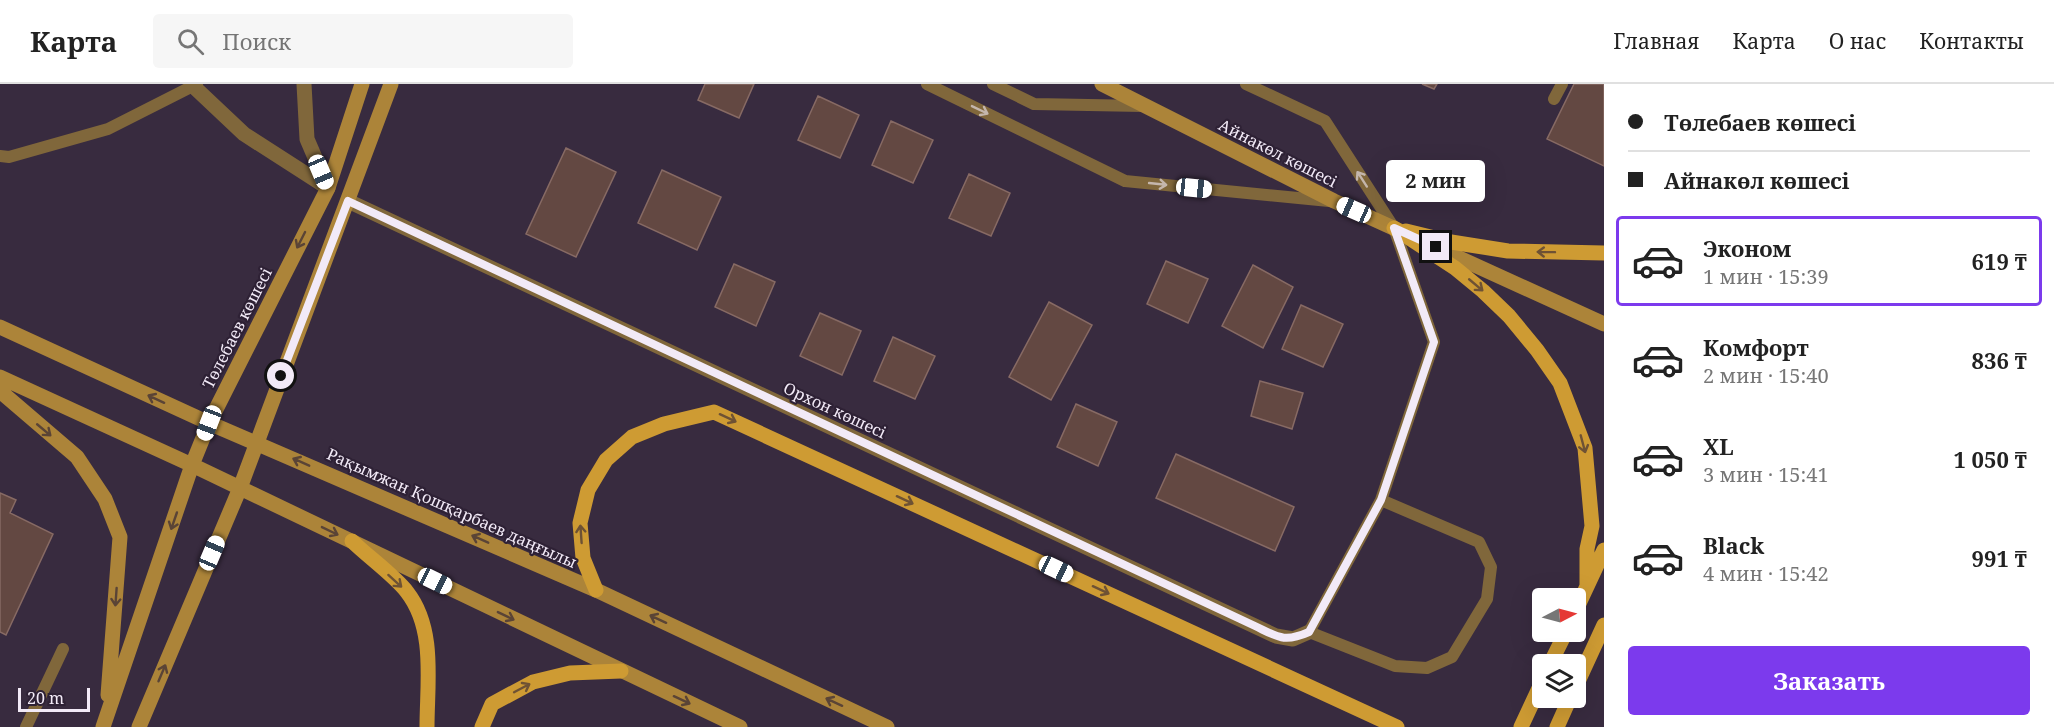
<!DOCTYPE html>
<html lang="ru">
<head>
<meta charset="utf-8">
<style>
	:root { --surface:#fff; --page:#f6f6f6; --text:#222; --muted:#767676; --line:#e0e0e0; --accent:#7c3aed }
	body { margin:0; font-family:"Noto Serif",serif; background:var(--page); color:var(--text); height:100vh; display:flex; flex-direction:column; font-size:22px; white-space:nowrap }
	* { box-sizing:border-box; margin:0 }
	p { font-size:20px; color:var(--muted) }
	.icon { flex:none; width:33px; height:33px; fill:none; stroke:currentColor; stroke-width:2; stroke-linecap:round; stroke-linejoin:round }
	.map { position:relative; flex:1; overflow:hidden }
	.details { display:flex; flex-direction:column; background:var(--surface); width:450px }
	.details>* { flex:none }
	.hud { display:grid; align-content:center; height:132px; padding:0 24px; background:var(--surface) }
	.needle { width:39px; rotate:84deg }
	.controls { position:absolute; left:1532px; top:504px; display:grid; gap:12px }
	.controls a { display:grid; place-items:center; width:54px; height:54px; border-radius:6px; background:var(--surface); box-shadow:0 6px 24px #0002; font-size:30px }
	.scale { position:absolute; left:18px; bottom:15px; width:72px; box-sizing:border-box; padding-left:6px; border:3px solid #f2eaf7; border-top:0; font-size:16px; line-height:21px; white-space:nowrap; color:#f2eaf7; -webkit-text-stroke:4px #2e2135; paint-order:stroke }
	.end { position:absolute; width:27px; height:27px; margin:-14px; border:8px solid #f2eaf7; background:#111; box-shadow:0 0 0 3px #111 }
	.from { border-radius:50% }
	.bubble { position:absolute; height:42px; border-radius:6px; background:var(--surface); box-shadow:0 6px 24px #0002; font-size:20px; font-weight:700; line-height:42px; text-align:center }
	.car { position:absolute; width:18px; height:36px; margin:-18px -9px; border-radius:8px; box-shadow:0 0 4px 2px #0007; background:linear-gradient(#fff 24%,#345 0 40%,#fff 0 76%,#345 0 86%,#fff 0) }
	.hud b { display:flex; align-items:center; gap:21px; height:57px; font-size:22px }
	.hud b+b { border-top:2px solid var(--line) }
	.hud i { width:15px; height:15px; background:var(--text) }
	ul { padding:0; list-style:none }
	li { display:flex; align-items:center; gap:18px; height:90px; margin:0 12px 9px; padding:0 12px; border:3px solid transparent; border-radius:6px }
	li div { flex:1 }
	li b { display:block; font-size:22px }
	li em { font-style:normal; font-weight:700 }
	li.on { border-color:var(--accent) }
	li>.icon { width:54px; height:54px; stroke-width:1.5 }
	.primary-button { display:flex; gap:12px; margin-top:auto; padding:12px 24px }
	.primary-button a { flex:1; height:69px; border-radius:6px; background:var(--accent); color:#fff; font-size:24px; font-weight:700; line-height:69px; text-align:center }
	header { display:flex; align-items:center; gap:36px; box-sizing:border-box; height:84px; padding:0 30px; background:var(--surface); border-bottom:2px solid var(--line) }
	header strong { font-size:28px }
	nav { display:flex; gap:33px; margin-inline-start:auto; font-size:21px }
	.search { width:420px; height:54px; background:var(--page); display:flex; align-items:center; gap:15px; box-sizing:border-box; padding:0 21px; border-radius:6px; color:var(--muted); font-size:22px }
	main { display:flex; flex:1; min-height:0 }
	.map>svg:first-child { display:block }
	.building { fill:#634842; stroke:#876a64; stroke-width:1.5 }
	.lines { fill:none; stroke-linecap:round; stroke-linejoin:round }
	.lane { stroke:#80673b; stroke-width:12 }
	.street { stroke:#80673b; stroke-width:15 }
	.secondary { stroke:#ac8439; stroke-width:15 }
	.primary { stroke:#ce9b33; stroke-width:15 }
	.oneway { stroke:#c4b6ac }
	.oneway2 { stroke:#5a4436 }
	.oneway3 { stroke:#6e5234 }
	.route { stroke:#f2eaf7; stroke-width:8 }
	.labels { text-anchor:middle; stroke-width:4.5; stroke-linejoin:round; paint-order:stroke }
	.street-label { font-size:16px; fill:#f2eaf7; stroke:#2e2135 }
</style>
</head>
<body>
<header>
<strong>Карта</strong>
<div class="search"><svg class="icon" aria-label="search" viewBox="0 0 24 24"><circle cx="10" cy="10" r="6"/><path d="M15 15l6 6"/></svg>Поиск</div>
<nav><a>Главная</a><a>Карта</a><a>О нас</a><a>Контакты</a></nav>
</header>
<main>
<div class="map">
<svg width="1604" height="643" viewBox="0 0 1604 643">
	<rect width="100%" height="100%" fill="#382b3f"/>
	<!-- building -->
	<path class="building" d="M705,0H754L739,34L698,16Z
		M1422,0H1437L1434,5Z
		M1574,0H1604V82L1547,55Z
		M818,12L859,31L840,74L798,56Z
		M891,37L933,56L913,99L872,81Z
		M566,64L616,88L576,173L526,150Z
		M662,86L721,113L697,166L638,139Z
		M969,90L1010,109L991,152L949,134Z
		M1166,177L1208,195L1188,239L1147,220Z
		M734,180L775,198L756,242L715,223Z
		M1253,181L1293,203L1263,264L1222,242Z
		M1049,218L1092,241L1051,316L1009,293Z
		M1301,221L1343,240L1323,283L1282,265Z
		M820,229L861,247L842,291L800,272Z
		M893,253L935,272L915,315L874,297Z
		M1260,297L1303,309L1292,345L1251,332Z
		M1076,320L1117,338L1098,382L1057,363Z
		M1176,370L1294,423L1275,467L1156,414Z
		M0,409L16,416L10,429L53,450L6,551L0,548Z"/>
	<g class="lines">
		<!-- lane -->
		<path class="lane" d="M927,0L1125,97L1329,117
			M993,0L1034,20L1143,22
			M1246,0L1325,37L1394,144L1434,258L1381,416L1479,458L1491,483L1487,515L1452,573L1427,584L1395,582L1309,548L1381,416
			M1554,15L1562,0
			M0,72L9,73L108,45L197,0
			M26,643L63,565"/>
		<!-- street -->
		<path class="street" d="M191,0L244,50L328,104
			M304,0L307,55L328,104
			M348,117L1276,552L1293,555L1309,548"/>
		<!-- secondary -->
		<path class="secondary" d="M1102,0L1334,117L1604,240
			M0,243L209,339L596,506L887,643
			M0,293L192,381L740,643
			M0,307L77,373L105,415L120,453L108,611
			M103,643L192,381L209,339L328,104L362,0
			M139,643L240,404L391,0"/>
		<!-- primary -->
		<path class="primary" d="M1394,144L1455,184L1483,207L1509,232L1537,266L1560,299L1585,364L1592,442L1587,465V502
			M1406,147L1451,158L1508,167L1604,169
			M352,457C367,472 395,492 407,508C436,545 427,599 427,643
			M596,506L583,474L580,439L588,406L606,376L632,353L664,340L714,328L1397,643
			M1575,528L1604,466
			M1550,580L1566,548
			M1575,604L1604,541
			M482,643L492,620L533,598L570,589L621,587
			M1521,643L1542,598
			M1557,643L1570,614"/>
	</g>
	<!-- one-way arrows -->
	<defs><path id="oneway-shaft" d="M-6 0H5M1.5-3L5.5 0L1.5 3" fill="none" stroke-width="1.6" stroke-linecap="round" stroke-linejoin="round" transform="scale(1.5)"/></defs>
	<g class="oneway">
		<use href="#oneway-shaft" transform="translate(980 26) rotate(26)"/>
		<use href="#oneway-shaft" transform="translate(1362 95) rotate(-123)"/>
		<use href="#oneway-shaft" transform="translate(1158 100) rotate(6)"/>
	</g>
	<g class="oneway2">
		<use href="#oneway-shaft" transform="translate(301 156) rotate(117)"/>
		<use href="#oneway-shaft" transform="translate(156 315) rotate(-155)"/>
		<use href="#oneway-shaft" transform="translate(44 346) rotate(40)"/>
		<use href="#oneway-shaft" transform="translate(301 378) rotate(-156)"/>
		<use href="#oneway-shaft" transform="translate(174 437) rotate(109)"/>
		<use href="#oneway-shaft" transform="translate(330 447) rotate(26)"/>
		<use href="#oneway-shaft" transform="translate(480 455) rotate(-156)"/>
		<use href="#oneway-shaft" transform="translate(116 513) rotate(94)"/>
		<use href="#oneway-shaft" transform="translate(506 532) rotate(26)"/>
		<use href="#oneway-shaft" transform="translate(658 535) rotate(-155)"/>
		<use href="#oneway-shaft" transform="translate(162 589) rotate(-67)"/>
		<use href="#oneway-shaft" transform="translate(682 616) rotate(25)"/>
		<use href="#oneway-shaft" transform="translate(834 618) rotate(-155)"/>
	</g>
	<g class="oneway3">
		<use href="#oneway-shaft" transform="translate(1546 168) rotate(-179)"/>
		<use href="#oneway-shaft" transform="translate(1476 201) rotate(40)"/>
		<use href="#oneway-shaft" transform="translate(728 334) rotate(25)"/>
		<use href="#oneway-shaft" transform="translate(1583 360) rotate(75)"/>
		<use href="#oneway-shaft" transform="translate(905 416) rotate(25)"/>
		<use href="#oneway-shaft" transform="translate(581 450) rotate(-94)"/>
		<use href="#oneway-shaft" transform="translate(395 497) rotate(42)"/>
		<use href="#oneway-shaft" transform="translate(1101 506) rotate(25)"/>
		<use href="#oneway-shaft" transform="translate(522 604) rotate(-28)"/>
	</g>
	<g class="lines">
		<!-- route -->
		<path class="route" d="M281,292L348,117L1255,542C1278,553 1284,559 1309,548L1381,416L1434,258L1394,144L1436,163"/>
	</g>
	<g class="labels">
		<!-- street labels -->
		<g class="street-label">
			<text transform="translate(1278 69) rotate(27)" y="6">Айнакөл көшесі</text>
			<text transform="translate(237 244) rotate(-63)" y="6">Төлебаев көшесі</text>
			<text transform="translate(835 326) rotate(25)" y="6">Орхон көшесі</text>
			<text transform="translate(452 424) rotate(24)" y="6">Рақымжан Қошқарбаев даңғылы</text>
		</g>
	</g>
</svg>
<div class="controls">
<a><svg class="needle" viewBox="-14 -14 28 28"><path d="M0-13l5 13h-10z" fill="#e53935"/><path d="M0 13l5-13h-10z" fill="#767676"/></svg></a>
<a><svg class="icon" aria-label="layers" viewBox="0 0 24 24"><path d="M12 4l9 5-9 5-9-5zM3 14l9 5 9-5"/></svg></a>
</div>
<div class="scale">20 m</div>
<i class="end from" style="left:281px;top:292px"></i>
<i class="end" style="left:1436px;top:163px"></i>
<div class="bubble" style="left:1386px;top:76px;width:99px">2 мин</div>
<i class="car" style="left:321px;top:88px;rotate:157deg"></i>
<i class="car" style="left:1194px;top:104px;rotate:96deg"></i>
<i class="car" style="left:1354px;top:126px;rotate:294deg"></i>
<i class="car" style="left:209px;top:339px;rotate:201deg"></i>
<i class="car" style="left:212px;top:469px;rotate:23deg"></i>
<i class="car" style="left:1056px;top:485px;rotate:115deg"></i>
<i class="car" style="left:435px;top:497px;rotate:116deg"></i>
</div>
<section class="details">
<div class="hud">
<b><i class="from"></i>Төлебаев көшесі</b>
<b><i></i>Айнакөл көшесі</b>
</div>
<ul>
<li class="on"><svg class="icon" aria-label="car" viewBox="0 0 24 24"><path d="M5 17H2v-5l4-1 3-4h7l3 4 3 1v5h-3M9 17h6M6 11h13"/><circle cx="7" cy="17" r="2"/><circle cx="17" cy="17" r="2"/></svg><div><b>Эконом</b><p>1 мин · 15:39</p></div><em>619 ₸</em></li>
<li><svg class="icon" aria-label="car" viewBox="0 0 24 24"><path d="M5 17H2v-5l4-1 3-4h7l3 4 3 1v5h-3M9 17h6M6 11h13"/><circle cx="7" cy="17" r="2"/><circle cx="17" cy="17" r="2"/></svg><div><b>Комфорт</b><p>2 мин · 15:40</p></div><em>836 ₸</em></li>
<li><svg class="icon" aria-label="car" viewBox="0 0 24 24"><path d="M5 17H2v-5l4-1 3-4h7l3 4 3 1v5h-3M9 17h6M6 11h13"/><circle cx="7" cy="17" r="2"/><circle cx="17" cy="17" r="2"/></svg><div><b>XL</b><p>3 мин · 15:41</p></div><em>1 050 ₸</em></li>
<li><svg class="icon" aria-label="car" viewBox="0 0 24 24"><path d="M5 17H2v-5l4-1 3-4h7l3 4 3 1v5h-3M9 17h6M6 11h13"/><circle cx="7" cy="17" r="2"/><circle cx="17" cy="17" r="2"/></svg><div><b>Black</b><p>4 мин · 15:42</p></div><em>991 ₸</em></li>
</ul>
<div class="primary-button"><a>Заказать</a></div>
</section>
</main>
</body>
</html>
